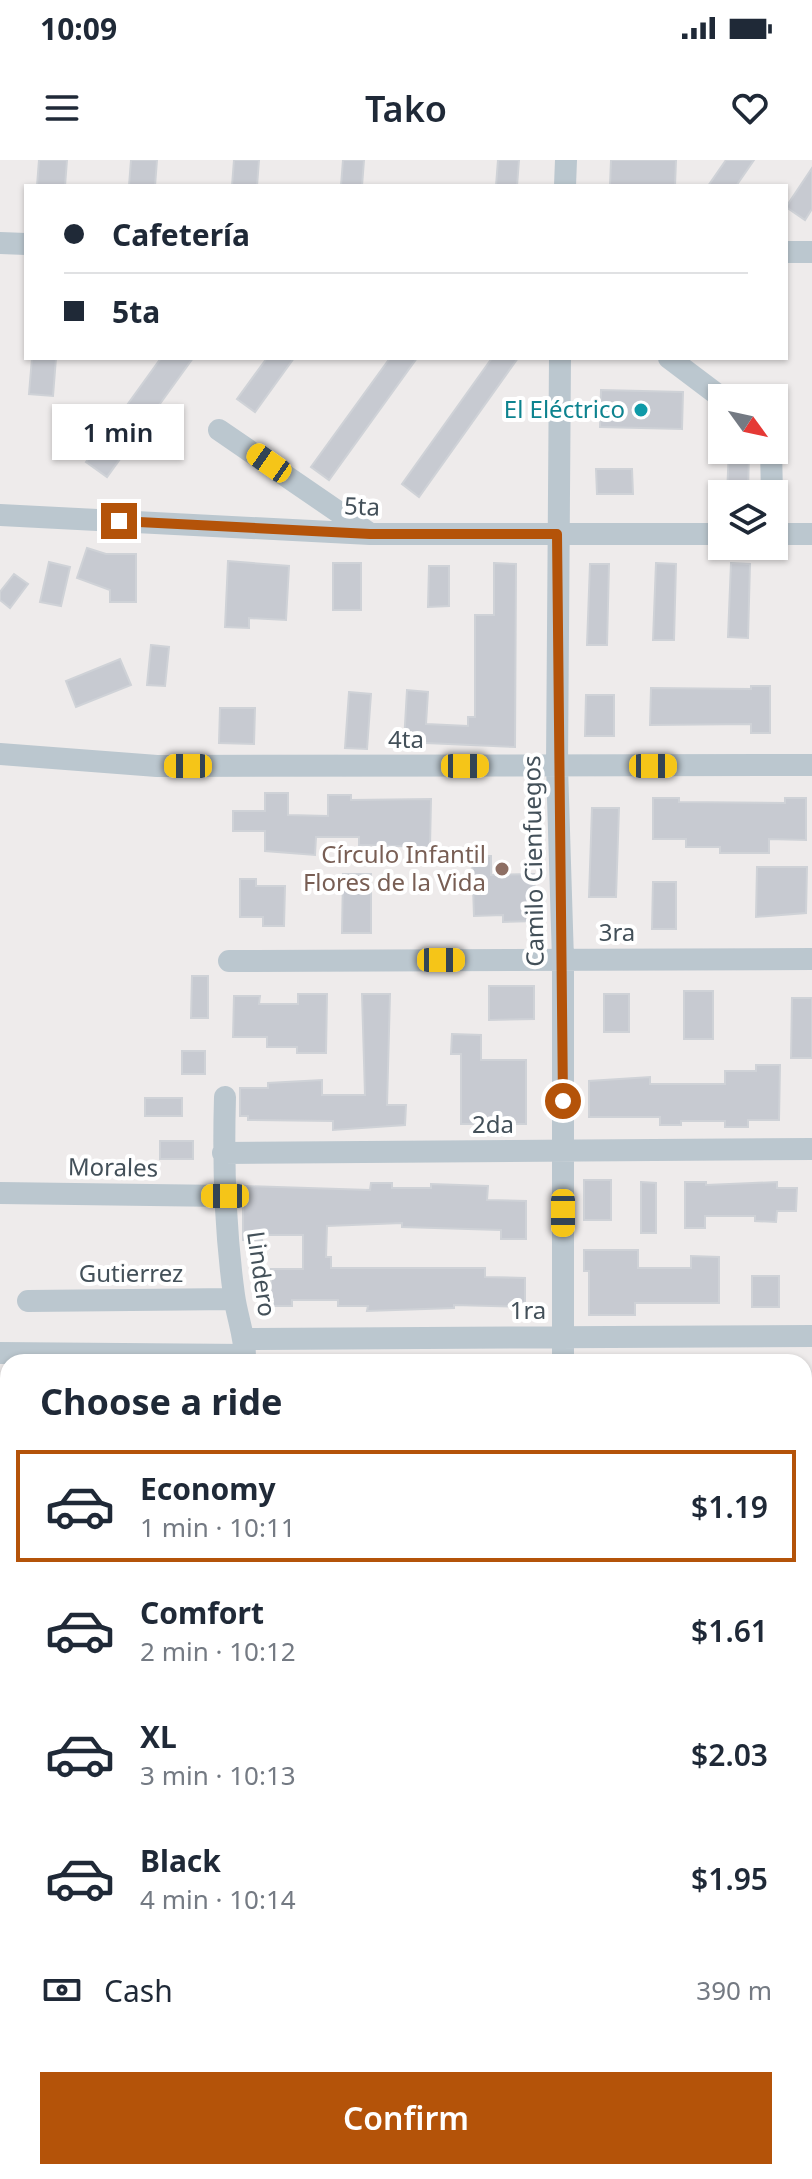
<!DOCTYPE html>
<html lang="en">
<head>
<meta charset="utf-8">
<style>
	:root { --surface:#fff; --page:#f6f6f7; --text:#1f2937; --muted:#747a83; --line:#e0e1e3; --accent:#b45309 }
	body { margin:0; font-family:"Noto Sans",sans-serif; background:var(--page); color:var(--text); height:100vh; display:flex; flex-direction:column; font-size:30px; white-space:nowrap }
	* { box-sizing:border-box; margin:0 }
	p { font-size:26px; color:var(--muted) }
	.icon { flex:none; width:44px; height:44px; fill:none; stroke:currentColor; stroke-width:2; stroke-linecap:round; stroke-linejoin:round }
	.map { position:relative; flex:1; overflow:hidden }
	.drawer { position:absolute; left:0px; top:1194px; width:812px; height:826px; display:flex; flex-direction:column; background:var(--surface); border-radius:24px 24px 0 0; box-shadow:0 2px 6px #0004 }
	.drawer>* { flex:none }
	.hud { position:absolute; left:24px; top:24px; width:764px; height:176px; border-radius:0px; box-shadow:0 2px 6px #0004; display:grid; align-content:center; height:176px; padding:0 40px; background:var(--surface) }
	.needle { width:52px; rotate:123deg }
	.tools { position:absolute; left:708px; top:224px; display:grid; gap:16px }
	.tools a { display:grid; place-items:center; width:80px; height:80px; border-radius:0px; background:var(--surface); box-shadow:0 2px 6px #0004; font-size:40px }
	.end { position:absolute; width:36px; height:36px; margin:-18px; border:10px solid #b45309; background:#fff; box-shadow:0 0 0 4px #fff }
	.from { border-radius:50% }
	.bubble { position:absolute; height:56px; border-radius:0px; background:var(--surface); box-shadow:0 2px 6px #0004; font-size:26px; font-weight:600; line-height:56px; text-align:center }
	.car { position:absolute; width:24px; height:48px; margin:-24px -12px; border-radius:10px; box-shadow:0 0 6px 2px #0007; background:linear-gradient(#f5c518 24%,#345 0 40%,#f5c518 0 76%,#345 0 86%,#f5c518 0) }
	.hud b { display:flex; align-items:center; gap:28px; height:76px; font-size:30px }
	.hud b+b { border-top:2px solid var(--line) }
	.hud i { width:20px; height:20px; background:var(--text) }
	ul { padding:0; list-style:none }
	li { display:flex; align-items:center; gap:24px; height:112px; margin:0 16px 12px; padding:0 24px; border:4px solid transparent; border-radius:0px }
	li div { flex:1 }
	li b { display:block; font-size:30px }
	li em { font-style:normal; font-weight:600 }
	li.on { border-color:var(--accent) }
	li>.icon { width:72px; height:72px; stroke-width:1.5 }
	h2 { padding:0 40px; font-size:36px; line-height:96px }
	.pay { display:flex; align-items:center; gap:20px; height:88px; padding:0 40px; font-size:30px }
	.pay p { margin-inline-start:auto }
	.cta { display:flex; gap:16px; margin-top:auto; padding:16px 40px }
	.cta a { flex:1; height:92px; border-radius:0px; background:var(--accent); color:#fff; font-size:32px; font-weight:600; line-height:92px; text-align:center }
	.status { display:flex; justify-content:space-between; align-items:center; height:56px; padding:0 40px; background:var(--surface); direction:ltr }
	.status svg { height:22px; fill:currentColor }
	header { display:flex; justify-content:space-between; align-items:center; height:104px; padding:0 40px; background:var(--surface); font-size:36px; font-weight:600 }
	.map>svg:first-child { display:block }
	.building { fill:#c7cad1; stroke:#cfd2d7; stroke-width:2 }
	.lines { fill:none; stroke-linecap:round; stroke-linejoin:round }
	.minor { stroke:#bbc7cf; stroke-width:22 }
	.route { stroke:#b45309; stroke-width:10 }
	.culture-dot { fill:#0f9aa8; stroke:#fff; stroke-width:3 }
	.education-dot { fill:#8d6e63; stroke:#fff; stroke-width:3 }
	.labels { text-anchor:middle; stroke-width:8; stroke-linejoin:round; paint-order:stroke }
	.culture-label { font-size:24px; fill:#0d838f; stroke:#fff; text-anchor:end }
	.street-label { font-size:24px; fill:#435059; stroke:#fff }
	.education-label { font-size:24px; fill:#785e54; stroke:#fff; text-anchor:end }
</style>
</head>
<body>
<div class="status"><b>10:09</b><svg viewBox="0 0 49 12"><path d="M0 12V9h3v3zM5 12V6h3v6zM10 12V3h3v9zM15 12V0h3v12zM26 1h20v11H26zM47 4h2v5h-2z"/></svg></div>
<header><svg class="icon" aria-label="menu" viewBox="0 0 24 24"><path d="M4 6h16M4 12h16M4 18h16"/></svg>Tako<svg class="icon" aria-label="heart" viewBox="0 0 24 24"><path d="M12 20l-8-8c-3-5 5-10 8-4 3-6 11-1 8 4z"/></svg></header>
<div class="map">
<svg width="812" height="2019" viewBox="0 0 812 2019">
	<rect width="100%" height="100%" fill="#eeebeb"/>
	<!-- building -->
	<path class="building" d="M39,0H67L65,26H37Z
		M131,0H157L155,26H129Z
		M234,0H259L257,26H232Z
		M343,0H364L362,26H341Z
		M498,0H519L517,26H496Z
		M611,0H676L675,26H610Z
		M726,0H754L736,26H708Z
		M812,8V49L805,60L786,47Z
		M32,198H56L53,236L29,234Z
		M161,198H193L107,317L86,302Z
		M267,198H294L255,252L237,239Z
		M390,198H417L329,320L311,307Z
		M492,198H518L419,337L402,324Z
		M601,230L683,232L682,269L600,267Z
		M729,290H749L748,334H727Z
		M596,309H632L633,334H597Z
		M87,388L106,394H136V442H110V430L77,418Z
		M228,401L289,406L286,460L249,458V468L225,467Z
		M49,402L70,407L61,446L40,442Z
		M333,403H361V450H333Z
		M494,403L516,404L515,587L404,582L407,530L428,532L426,564L468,566V557H475V455H494Z
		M656,403L676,404L674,480H653Z
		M731,403L750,404L748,478L728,477Z
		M590,404H609L607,485H587Z
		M429,406H449V446L428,447Z
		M14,414L28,424L10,448L0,440V432Z
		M151,485L169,487L165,526L147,525Z
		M120,499L131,525L76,547L66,521Z
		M751,526H770V573H751V564L650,565L651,528L751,529Z
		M349,532L371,534L367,589L345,588Z
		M586,535H614V576H585Z
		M220,548H255L254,584L219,583Z
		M265,633H288V655L328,656V635H351V640L431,639L430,687L359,685V677H316L315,695L265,691V671H233V651H265Z
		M653,638H679V642L785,643V638H806V680L769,679V693H720V687H686V679H653Z
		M592,648H619L616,737H589Z
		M472,696H491V715L534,714L536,761L503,762V755L474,756Z
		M757,707H807L806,753L756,757Z
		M343,714H371V773H342Z
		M240,719H256V726H285L284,766H263V757H240Z
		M653,722H676V769H652Z
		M192,816H208V858H191Z
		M489,826H534V859L489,860Z
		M684,831H713V879H684Z
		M298,834H327L326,893H297V887H267V877H233L234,836H260L259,844H298Z
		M362,834H390L387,945H406L405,965L333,970V961L248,960V956H240V928H268V923L322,920V935H365Z
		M604,834H629V872H604Z
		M792,838H812V898H791Z
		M452,874L481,875V900H526V964H461V894H451Z
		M182,891H205V914H182Z
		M756,905H780L779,960H748V967H725V961H681V965H660V957H589V921L650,917V924H725V911H756Z
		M145,938H182V956H145Z
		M160,981H193V999H160Z
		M584,1020H611V1060H584Z
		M641,1022L656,1023V1073H641Z
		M685,1022H706V1025L777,1022V1028H797L796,1051H777L776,1062L755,1061V1056H705V1068H685Z
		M371,1023H392V1028H431V1024L488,1026L487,1040L526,1041V1079H501V1070L402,1067V1063L327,1066L326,1097H331V1108H485V1117L525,1118V1147L454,1145V1148L367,1151L368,1146H338V1140H292V1146H271V1109H303V1075H262V1080H243V1026L370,1030Z
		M584,1090H638V1108H691V1096L719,1097V1143H635V1155H589V1111H584Z
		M752,1116H779V1147H752Z"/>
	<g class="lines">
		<!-- minor -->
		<path class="minor" d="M565,26L566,0
			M0,83L26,84
			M786,92H812
			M560,198L557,606L563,800V1202
			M669,198L722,238
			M219,270L369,373
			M771,290L772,334
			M0,355L370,374H722
			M774,374H812
			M0,594L157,606L812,605
			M229,801L812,799
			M225,937C223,1003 225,1069 234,1135C237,1158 246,1178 245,1202
			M223,993L812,989
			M0,1033L225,1036
			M28,1141L234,1139
			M245,1179L812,1176
			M0,1193L245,1195
			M804,1363H812
			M0,1426H8
			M804,1555H812
			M804,1765L812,1764
			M804,1890L812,1896
			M482,2012L496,2019
			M384,2019L387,2012"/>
	</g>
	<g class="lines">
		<!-- route -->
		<path class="route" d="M119,361L370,374H557L563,941"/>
	</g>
	<!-- markers -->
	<circle class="culture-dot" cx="641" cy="250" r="8"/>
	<circle class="education-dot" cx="502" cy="709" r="8"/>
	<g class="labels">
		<!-- culture labels -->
		<g class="culture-label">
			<text x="625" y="258">El Eléctrico</text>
		</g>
		<!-- street labels -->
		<g class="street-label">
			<text transform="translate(362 347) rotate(2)" y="8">5ta</text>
			<text x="406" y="588">4ta</text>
			<text transform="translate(534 701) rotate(-91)" y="8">Camilo Cienfuegos</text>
			<text x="617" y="781">3ra</text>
			<text x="493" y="973">2da</text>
			<text transform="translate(113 1008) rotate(1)" y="8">Morales</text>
			<text x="131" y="1122">Gutierrez</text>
			<text transform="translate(261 1114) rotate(82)" y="8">Lindero</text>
			<text x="528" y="1159">1ra</text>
		</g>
		<!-- education labels -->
		<g class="education-label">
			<text x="486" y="703">Círculo Infantil<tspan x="486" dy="28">Flores de la Vida</tspan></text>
		</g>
	</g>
</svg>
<div class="tools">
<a><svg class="needle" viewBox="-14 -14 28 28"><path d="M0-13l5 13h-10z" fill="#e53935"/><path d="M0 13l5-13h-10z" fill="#747a83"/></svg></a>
<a><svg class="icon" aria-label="layers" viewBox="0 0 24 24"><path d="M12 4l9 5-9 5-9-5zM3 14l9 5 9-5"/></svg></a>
</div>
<i class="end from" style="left:563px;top:941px"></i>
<i class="end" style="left:119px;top:361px"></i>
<div class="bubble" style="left:52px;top:244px;width:132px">1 min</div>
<i class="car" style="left:269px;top:303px;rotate:305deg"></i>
<i class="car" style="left:188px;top:606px;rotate:270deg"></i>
<i class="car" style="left:465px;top:606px;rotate:90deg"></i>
<i class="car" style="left:653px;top:606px;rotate:90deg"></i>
<i class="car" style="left:441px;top:800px;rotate:90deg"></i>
<i class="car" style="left:225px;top:1036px;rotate:270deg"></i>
<i class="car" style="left:563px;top:1053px;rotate:180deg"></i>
<div class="hud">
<b><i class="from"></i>Cafetería</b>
<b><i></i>5ta</b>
</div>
<section class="drawer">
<h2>Choose a ride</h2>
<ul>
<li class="on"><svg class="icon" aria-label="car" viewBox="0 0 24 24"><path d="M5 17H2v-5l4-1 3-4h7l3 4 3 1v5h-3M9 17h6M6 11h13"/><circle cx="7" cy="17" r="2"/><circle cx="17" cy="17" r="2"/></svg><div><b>Economy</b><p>1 min · 10:11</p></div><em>$1.19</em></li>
<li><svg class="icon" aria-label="car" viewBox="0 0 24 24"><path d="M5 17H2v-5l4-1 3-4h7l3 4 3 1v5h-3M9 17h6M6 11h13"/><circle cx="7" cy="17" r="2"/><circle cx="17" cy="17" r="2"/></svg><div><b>Comfort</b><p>2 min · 10:12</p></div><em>$1.61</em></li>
<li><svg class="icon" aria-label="car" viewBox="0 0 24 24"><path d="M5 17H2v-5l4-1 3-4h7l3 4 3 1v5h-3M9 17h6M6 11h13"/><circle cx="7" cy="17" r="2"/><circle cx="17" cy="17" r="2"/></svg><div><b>XL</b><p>3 min · 10:13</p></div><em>$2.03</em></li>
<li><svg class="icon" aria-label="car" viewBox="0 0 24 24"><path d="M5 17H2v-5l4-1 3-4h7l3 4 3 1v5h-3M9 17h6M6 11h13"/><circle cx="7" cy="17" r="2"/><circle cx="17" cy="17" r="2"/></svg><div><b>Black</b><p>4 min · 10:14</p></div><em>$1.95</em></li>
</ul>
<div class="pay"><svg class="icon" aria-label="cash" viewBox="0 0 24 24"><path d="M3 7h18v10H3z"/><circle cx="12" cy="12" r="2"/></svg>Cash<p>390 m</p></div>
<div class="cta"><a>Confirm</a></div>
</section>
</div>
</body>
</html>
